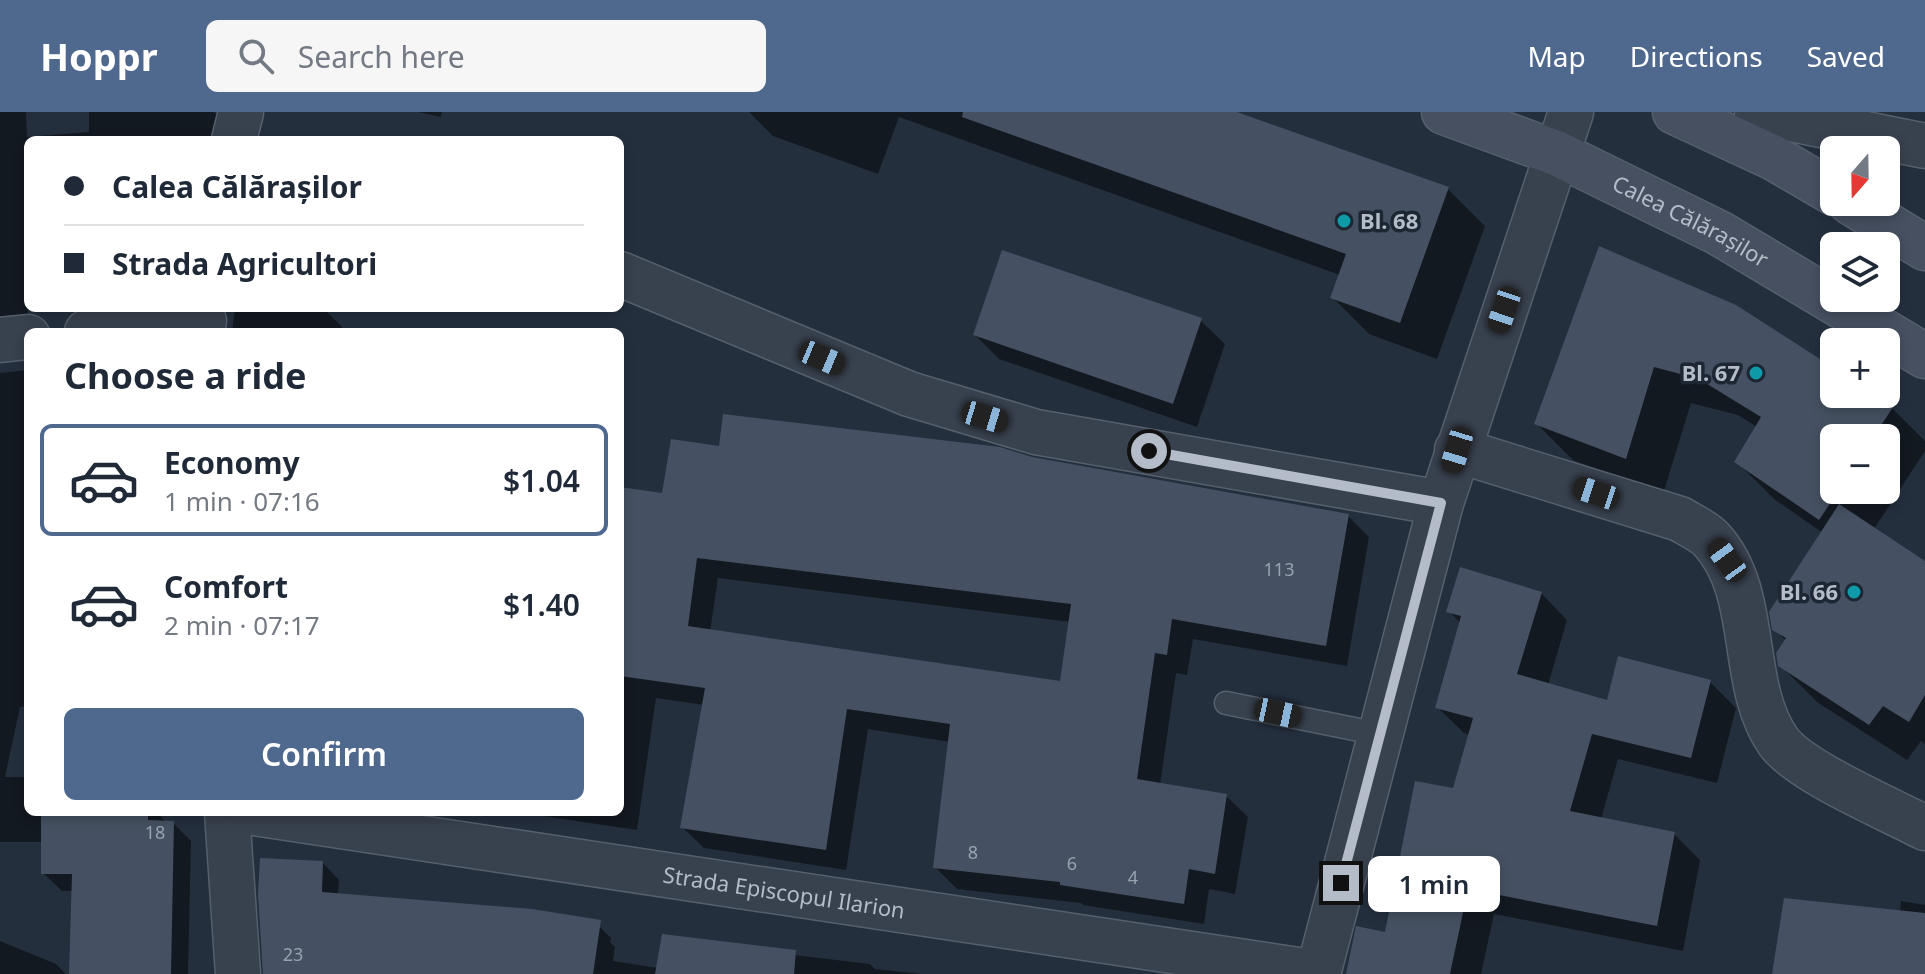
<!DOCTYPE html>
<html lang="en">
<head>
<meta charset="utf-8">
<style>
	:root { --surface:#fff; --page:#f6f6f7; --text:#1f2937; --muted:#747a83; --line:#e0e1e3; --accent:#4f688e }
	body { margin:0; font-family:"Noto Sans",sans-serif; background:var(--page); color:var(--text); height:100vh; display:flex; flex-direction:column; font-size:30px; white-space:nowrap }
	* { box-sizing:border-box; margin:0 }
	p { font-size:26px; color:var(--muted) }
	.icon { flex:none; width:44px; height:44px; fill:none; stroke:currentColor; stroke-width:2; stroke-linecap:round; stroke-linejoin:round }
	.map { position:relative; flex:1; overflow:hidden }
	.details { position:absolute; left:24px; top:216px; width:600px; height:488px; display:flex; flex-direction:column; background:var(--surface); border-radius:12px; box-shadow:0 4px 12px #0003 }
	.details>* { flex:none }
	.top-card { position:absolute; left:24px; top:24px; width:600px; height:176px; border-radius:12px; box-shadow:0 4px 12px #0003; display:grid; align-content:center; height:176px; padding:0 40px; background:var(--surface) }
	.needle { width:52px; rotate:200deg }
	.fabs { position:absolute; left:1820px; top:24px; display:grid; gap:16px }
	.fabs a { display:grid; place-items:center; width:80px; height:80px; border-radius:12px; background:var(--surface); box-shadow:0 4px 12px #0003; font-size:40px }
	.end { position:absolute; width:36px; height:36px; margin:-18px; border:10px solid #b4bcc9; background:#111; box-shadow:0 0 0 4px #111 }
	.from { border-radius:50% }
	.bubble { position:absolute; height:56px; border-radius:12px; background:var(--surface); box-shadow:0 4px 12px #0003; font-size:26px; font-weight:600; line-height:56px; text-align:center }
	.car { position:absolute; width:24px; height:48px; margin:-24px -12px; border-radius:10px; box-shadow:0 0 6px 2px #0007; background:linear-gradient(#222 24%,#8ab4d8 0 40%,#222 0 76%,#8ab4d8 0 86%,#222 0) }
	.top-card b { display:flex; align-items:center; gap:28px; height:76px; font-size:30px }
	.top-card b+b { border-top:2px solid var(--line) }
	.top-card i { width:20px; height:20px; background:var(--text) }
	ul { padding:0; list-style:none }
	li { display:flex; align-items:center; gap:24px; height:112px; margin:0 16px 12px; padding:0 24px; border:4px solid transparent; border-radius:12px }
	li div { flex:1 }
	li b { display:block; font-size:30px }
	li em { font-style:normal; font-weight:600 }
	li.active { border-color:var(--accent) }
	li>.icon { width:72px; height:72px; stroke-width:1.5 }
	h2 { padding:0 40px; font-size:36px; line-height:96px }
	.action { display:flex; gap:16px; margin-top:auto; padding:16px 40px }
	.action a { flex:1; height:92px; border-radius:12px; background:var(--accent); color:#fff; font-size:32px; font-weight:600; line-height:92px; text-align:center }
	header { display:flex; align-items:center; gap:48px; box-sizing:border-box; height:112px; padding:0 40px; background:var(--accent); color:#fff }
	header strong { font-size:38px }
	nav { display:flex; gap:44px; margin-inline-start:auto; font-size:28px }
	.search { width:560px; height:72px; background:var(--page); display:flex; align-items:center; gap:20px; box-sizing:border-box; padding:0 28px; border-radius:12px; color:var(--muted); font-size:30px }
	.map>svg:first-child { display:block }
	.shadow { fill:#0007; fill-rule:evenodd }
	.building { fill:#455162; fill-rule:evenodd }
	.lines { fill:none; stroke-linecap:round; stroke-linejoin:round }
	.service-casing { stroke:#565f6c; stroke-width:25 }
	.minor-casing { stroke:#565f6c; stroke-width:47 }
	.tertiary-casing { stroke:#565f6c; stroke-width:47 }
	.secondary-casing { stroke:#565f6c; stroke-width:47 }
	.service { stroke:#38414e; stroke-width:22 }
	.minor { stroke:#38414e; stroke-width:44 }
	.tertiary { stroke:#38414e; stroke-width:44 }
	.secondary { stroke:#465061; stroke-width:44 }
	.route { stroke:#b4bcc9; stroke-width:10 }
	.culture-dot { fill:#0f9aa8; stroke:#1d2633; stroke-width:3 }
	.labels { text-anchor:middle; stroke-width:7; stroke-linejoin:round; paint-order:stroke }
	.number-label { font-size:18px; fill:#98a1af }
	.poi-label { font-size:22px; font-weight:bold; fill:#b4bcc9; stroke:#1d2633; text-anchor:end }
	.street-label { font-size:22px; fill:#b4bcc9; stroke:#1d2633 }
</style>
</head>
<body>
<header>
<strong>Hoppr</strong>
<div class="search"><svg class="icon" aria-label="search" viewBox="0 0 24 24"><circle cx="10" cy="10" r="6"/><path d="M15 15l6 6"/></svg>Search here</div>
<nav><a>Map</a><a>Directions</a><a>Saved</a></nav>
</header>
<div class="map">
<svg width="1925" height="862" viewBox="0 0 1925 862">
	<rect width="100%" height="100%" fill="#242f3e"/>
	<!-- shadow -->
	<path class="shadow" d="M0,0H26L27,25L89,20V0H214L221,7L218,28H28V203L0,205Z
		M418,0H442L441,5Z
		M749,0H1231L1448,77L1485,114L1437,247L1369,222L1332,185L1340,163L899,5L878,62L773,24Z
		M1601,137L1834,259V282H1870L1892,296L1925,329V339L1874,417L1925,452V632L1921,629L1907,648L1817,590L1780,553L1786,529L1774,517L1823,421L1774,387L1737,350L1757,315L1738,303L1691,291L1663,382L1573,348L1536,311ZM1834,326H1886V378H1834Z
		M235,196L325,198L342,215L341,220H232Z
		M1200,208L1225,232L1197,315L999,247L975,223Z
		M28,258V594L20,595L5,665H28V700H157L166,711H173L191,729L188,862H101L100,779H62L43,761V730H0V261Z
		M721,336L1031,347L1348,404L1369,425L1347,554L1193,527L1187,563L1176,561L1160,673L1226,684L1248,705L1235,782L1209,777L1204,812L1083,793L1081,791L957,777L935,755L950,630L868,617L846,758L704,736L682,715L704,593L656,586L637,718L516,700H620V377L664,383ZM718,466L1071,510L1062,571L710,520Z
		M1541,481L1567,508L1548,573L1609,591L1710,570L1736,596L1717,671L1618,647L1601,707L1674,722L1700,748L1683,839L1494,802L1481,862H1348L1387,822L1454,679L1470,623L1464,621L1437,595L1461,512L1449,499Z
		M323,751L339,768L338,784L594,809L611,826L610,830L615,835L613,849L658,856L743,837L870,852L875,857L922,862H264Z
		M1901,789L1925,793V862H1774L1900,801Z
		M0,829L56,852L66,862H0Z"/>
	<!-- building -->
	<path class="building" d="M963,0H1237L1449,75L1400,211L1330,186L1346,142L962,5Z
		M1599,134L1736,193L1834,256V282H1874L1893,295L1873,326H1834V378H1839L1819,408L1734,350L1761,305L1699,267L1654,255L1626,347L1534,312Z
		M1002,138L1202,206L1173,292L973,223Z
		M723,302L1000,335L1032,345L1349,402L1326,534L1172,507L1167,543L1155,541L1137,667L1227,682L1215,762L1189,757L1184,792L1060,773V770L933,756L950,612L847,597L826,738L680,716L705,576L620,564V375L662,381L671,327L719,334ZM697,446L1071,492L1060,569L688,514Z
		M1839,392L1925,449V583L1909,610L1883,594L1869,613L1778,554L1776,541L1786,526L1772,518L1769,500Z
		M1460,455L1542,480L1517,562L1607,588L1618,544L1711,568L1691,646L1592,622L1570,699L1675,720L1657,814L1468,777L1450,862H1346L1356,814L1385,820L1415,669L1453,676L1473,606L1435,596L1461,504L1446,500Z
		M41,700H148V708L174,709L171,862H69L72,762H41Z
		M260,746L323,749L322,780L532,797L601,808L593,862H263L258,782Z
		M1784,786L1925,801V862H1772Z
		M662,822L796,838L794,862H655Z"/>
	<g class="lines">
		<defs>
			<path id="service" d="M1226,591L1379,622"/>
			<g id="minor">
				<path d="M234,28L241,0"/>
				<path d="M620,162L909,282L1036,320L1441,391"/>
				<path d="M87,220L204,209"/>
				<path d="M0,228L28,225"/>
				<path d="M1457,338L1680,407C1690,413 1703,419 1711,427C1761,481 1738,571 1778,629C1799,659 1889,697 1925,716"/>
				<path d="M227,700L238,862"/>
				<path id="s1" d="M248,700L1318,861"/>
			</g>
			<path id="tertiary" d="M1757,0L1925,34
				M1318,862L1441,391L1571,0"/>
			<g id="secondary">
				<path id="s2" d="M1444,0L1556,41L1719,121L1925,244"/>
				<path d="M1675,0L1774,46L1834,81"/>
				<path d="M1850,90L1925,136"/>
			</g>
		</defs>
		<!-- service casing -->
		<use href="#service" class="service-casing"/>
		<!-- minor casing -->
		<use href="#minor" class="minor-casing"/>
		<!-- tertiary casing -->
		<use href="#tertiary" class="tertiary-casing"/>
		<!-- secondary casing -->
		<use href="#secondary" class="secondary-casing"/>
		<!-- service -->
		<use href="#service" class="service"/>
		<!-- minor -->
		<use href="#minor" class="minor"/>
		<!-- tertiary -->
		<use href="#tertiary" class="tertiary"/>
		<!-- secondary -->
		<use href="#secondary" class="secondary"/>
	</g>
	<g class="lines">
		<!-- route -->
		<path class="route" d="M1149,339L1441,391L1341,771"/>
	</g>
	<!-- markers -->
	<g class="culture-dot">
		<circle cx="1344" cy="109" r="8"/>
		<circle cx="1756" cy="261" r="8"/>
		<circle cx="1854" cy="480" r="8"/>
	</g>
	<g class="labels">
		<!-- number labels -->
		<g class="number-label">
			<text x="1279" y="464">113</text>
			<text x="155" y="727">18</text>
			<text x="973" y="747">8</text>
			<text x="1072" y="758">6</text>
			<text x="1133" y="772">4</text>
			<text x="293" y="849">23</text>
		</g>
		<!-- poi labels -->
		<g class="poi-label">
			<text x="1360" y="117" text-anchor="start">Bl. 68</text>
			<text x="1740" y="269">Bl. 67</text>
			<text x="1838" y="488">Bl. 66</text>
		</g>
		<!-- street labels -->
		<g class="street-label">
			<text dy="8" stroke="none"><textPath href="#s2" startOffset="270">Calea Călărașilor</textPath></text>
			<text dy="8" stroke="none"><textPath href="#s1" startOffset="542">Strada Episcopul Ilarion</textPath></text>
		</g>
	</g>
</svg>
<div class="fabs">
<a><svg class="needle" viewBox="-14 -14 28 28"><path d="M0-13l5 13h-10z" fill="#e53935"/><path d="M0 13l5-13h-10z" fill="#747a83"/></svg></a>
<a><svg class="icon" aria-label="layers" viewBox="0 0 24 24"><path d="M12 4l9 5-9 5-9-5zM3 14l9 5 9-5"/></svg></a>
<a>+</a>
<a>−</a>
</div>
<i class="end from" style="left:1149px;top:339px"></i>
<i class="end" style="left:1341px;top:771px"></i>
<div class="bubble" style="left:1368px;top:744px;width:132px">1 min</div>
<i class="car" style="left:1504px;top:198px;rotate:199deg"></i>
<i class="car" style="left:822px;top:246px;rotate:113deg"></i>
<i class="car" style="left:985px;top:305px;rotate:107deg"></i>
<i class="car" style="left:1457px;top:338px;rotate:197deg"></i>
<i class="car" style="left:1596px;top:381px;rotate:288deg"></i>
<i class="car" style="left:1727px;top:448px;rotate:324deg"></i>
<i class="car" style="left:1278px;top:601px;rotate:102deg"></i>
<div class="top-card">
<b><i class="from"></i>Calea Călărașilor</b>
<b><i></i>Strada Agricultori</b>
</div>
<section class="details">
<h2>Choose a ride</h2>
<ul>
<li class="active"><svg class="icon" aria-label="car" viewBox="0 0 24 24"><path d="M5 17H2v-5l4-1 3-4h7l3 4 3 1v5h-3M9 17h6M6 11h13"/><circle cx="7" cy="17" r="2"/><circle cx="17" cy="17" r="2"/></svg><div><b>Economy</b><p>1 min · 07:16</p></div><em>$1.04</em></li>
<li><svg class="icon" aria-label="car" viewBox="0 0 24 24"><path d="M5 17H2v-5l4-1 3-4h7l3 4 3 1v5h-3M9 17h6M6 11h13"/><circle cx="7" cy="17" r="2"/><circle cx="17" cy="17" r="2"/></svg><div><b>Comfort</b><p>2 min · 07:17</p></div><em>$1.40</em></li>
</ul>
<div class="action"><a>Confirm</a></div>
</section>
</div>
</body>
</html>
